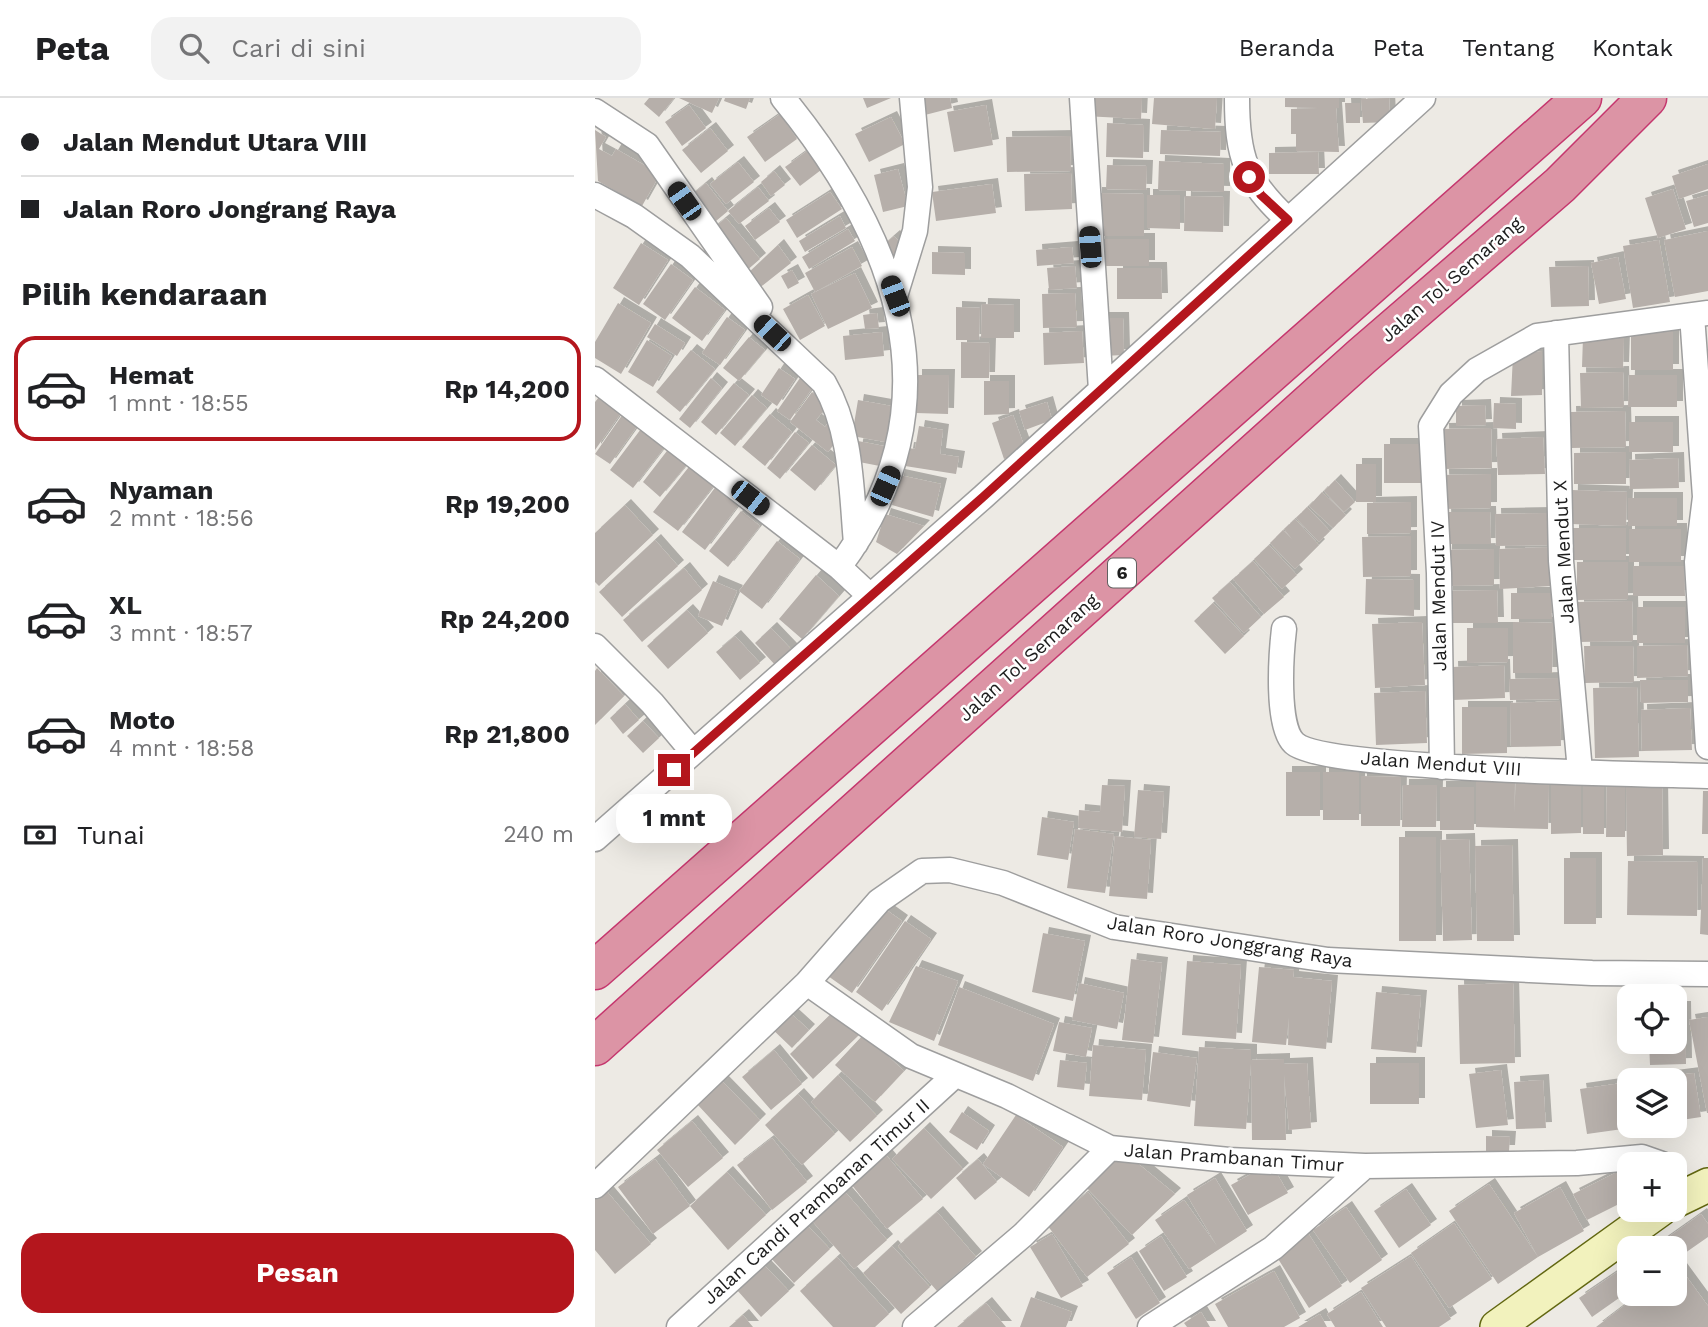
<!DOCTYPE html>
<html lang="id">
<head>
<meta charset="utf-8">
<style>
	:root { --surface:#fff; --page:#f2f2f2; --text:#202124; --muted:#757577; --line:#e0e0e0; --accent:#b4161d }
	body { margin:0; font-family:"Work Sans",sans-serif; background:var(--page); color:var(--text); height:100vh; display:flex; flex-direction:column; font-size:26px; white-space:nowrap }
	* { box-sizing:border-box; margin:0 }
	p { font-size:23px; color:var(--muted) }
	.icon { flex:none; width:38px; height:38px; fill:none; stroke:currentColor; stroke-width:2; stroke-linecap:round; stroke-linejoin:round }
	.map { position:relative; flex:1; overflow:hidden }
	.panel { display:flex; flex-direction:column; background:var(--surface); width:595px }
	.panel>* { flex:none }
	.banner { display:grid; align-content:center; height:154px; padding:0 21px; background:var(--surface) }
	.controls { position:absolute; left:1022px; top:886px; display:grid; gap:14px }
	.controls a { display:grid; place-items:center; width:70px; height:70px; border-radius:14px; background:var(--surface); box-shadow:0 7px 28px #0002; font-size:35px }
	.end { position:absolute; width:32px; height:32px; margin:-16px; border:9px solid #b4161d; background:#fff; box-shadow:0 0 0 4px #fff }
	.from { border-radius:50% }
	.bubble { position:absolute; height:49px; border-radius:21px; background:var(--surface); box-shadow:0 7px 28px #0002; font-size:23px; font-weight:700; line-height:49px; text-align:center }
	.car { position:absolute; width:21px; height:42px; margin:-21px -10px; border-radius:9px; box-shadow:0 0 5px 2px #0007; background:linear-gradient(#222 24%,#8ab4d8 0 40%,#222 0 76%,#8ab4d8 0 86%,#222 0) }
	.banner b { display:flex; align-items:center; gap:24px; height:66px; font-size:26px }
	.banner b+b { border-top:2px solid var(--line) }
	.banner i { width:18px; height:18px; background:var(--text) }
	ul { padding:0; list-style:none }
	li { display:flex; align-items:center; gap:21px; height:105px; margin:0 14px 10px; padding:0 7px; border:4px solid transparent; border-radius:21px }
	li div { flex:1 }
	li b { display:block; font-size:26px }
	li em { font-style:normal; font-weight:700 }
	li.active { border-color:var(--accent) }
	li>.icon { width:63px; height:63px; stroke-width:1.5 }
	h2 { padding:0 21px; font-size:32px; line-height:84px }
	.pay { display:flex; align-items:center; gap:18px; height:77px; padding:0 21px; font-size:26px }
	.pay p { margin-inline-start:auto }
	.action { display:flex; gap:14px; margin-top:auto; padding:14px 21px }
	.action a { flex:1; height:80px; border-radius:21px; background:var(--accent); color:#fff; font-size:28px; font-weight:700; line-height:80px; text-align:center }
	header { display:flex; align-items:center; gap:42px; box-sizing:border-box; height:98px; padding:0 35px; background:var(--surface); border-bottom:2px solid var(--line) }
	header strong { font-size:33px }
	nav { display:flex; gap:38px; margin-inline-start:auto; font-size:24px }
	.search { width:490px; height:63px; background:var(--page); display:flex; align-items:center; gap:18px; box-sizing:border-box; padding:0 24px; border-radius:21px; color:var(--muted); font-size:26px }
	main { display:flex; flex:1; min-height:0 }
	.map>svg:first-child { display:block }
	.building { fill:#b6afaa; filter:url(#shadow) }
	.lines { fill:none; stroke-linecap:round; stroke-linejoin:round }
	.street-casing { stroke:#9e9e9e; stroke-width:27 }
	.secondary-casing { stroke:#626711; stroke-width:36 }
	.highway-casing { stroke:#c5376e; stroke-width:41 }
	.street { stroke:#fff; stroke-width:24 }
	.secondary { stroke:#f2f2bd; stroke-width:33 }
	.highway { stroke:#dc94a5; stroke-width:38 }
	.route { stroke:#b4161d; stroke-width:9 }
	.labels { text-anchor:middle; stroke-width:5; stroke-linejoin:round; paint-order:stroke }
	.shield { fill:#fff; stroke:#616161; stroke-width:2 }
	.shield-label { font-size:18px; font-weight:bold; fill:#1d1d1d }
	.street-label { font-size:19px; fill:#1d1d1d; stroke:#fff }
</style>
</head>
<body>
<header>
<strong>Peta</strong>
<div class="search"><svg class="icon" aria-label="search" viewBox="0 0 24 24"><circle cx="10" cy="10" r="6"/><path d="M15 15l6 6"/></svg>Cari di sini</div>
<nav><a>Beranda</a><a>Peta</a><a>Tentang</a><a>Kontak</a></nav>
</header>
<main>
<section class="panel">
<div class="banner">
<b><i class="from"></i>Jalan Mendut Utara VIII</b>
<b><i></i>Jalan Roro Jongrang Raya</b>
</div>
<h2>Pilih kendaraan</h2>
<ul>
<li class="active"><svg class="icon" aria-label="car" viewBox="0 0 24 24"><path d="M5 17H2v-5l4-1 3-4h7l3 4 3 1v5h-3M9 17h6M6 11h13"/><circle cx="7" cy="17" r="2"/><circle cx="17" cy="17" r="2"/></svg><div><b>Hemat</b><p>1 mnt · 18:55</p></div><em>Rp 14,200</em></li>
<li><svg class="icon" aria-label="car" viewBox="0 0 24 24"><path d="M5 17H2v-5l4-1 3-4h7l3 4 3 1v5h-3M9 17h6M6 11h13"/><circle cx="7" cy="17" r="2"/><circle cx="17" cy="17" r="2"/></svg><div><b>Nyaman</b><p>2 mnt · 18:56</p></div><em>Rp 19,200</em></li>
<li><svg class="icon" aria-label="car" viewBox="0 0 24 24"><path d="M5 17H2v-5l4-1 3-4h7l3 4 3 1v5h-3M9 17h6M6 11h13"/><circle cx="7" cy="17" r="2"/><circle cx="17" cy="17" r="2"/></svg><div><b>XL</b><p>3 mnt · 18:57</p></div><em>Rp 24,200</em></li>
<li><svg class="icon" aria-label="car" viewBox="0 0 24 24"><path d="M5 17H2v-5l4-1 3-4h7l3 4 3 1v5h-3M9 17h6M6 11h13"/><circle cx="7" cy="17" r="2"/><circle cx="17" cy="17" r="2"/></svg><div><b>Moto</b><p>4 mnt · 18:58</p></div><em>Rp 21,800</em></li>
</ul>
<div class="pay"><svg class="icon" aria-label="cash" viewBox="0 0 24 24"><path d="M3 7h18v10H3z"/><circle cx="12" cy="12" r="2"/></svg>Tunai<p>240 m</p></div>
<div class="action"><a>Pesan</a></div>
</section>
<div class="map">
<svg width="1113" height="1229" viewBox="0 0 1113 1229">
	<defs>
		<filter id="shadow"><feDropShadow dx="6" dy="-6" stdDeviation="0" flood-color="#0004"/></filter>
	</defs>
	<rect width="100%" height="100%" fill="#edeae4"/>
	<!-- building -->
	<path class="building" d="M54,0H79L64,19L49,6Z
		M84,0H124L117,15Z
		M130,0H155L151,11L129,3Z
		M268,0H296L272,10Z
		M326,0H355L357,10L330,17Z
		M490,0H547L546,21L489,18Z
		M559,0H622L620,31L557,26Z
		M690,0H744V10H741L744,54L701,53V36H696V11L723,10L690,9Z
		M794,0L795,24L768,25L766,1Z
		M750,5H765V25H751Z
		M94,7L111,30L87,48L70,24Z
		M391,7L398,47L359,54L352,14Z
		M185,16L202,41L170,64L152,39Z
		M296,19L310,46L274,64L260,36Z
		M512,25L549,27L548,60L511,59Z
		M115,30L133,53L106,75L87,52Z
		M0,32L11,39L4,51L17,58L21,51L65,76L47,108L3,83Z
		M566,32L626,34L625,58L565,56Z
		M475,38L476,73L412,74L411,39Z
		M212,53L226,72L205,88L190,69Z
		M723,54L724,76H674V55Z
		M564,63L629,66V94L563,92Z
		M143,64L159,84L131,106L115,86Z
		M1113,66V91L1084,101L1077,78Z
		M512,67L552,68L551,92L511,91Z
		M303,71L313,108L288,114L279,77Z
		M179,73L190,87L176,98L166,84Z
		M476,75L477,111L430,113L429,76Z
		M111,85L133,113L115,128L93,100Z
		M397,86L401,115L341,123L337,94Z
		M163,89L174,103L144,126L133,113Z
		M1078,91L1091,131L1063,140L1050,100Z
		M235,94L247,111L202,140L191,122Z
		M501,95L549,96V138H500Z
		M552,97H585V131L552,130Z
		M1113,97V125L1099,129L1091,103Z
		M590,98L629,99L628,134L589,133Z
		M174,110L185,124L160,142L150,128Z
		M245,118L251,130L210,154L204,143Z
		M131,120L165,161L150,174L115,133Z
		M253,131L260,143L214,171L207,159Z
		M1113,133V193L1080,199L1069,142Z
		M299,138L310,150L294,163L284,151Z
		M504,141H554V168H504Z
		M1064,142L1075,204L1038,210L1028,148Z
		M46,145L73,162L44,207L18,190Z
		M183,147L196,165L158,195L147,181Z
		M257,149L267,168L220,194L210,175Z
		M477,149L479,165L442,168L441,152Z
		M337,154L370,155V177L337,176Z
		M1023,159L1031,201L1004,206L996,165Z
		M76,166L98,182L70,222L48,206Z
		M480,168L482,190L454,192L452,170Z
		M993,168L994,208L956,209L954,169Z
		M522,170H566L567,201H522Z
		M197,172L204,185L193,191L186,178Z
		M260,175L277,210L233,231L216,196Z
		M100,189L130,212L107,243L77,220Z
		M480,195L482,229L448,230L447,196Z
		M213,197L230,228L205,242L188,211Z
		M23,205L56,225L26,276L0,260V244Z
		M387,206L419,207V240H386Z
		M361,209L385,210L384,242H361Z
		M282,215L284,230L270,231L268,217Z
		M132,219L150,232L125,267L107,255Z
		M506,220H528L529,257L507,258Z
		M60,226L90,245L82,258L52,239Z
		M1036,230H1078V272H1036Z
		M487,233L489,265L449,267L448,235Z
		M287,234L289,258L250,262L248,238Z
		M154,239L170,252L144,283L128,270Z
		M988,239L1029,240L1028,270L987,269Z
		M52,242L77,258L58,289L33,274Z
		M366,244L395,245L394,280H366Z
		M96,252L120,271L85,314L61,294Z
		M947,253V297L916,298L918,257Z
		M184,270L200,281L182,308L166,297Z
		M1028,274L1029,309L986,310L985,275Z
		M321,277H354L353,316L321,315Z
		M1034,277H1082V309H1033Z
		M116,280L127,290L95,330L84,321Z
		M205,280L218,289L195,322L182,313Z
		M389,283H414V316L389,317Z
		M139,285L154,297L121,337L106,324Z
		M217,294L233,307L221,322L230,329L233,325L247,336L233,354L195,324Z
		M157,297L172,310L140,348L125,335Z
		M4,299L26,315L0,352V304Z
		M263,302L302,309L296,345L257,338Z
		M452,304L457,322L430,332L424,313Z
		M899,305L921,306V331L898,330Z
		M890,307L891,327L861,328V308Z
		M30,313L45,324L15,366L0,356Z
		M1030,313L1031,349L976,350L975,314Z
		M175,316L197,334L170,368L147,349Z
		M418,317L431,353L409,361L397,325Z
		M1034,324H1078V354H1034Z
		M49,327L72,346L38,390L15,372Z
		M324,328L348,332L345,356L364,359L361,376L310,368L313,350L320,351Z
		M896,330L897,370L849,371L848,331Z
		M200,334L214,345L185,381L172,370Z
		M948,339L950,376L903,377L901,341Z
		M263,343L294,349L290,369L259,363Z
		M789,346H826V385H789Z
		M217,347L241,367L220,393L195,372Z
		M75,349L94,364L65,399L48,384Z
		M1031,354V386H979V355Z
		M1083,360L1084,390L1035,391L1034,362Z
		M97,365L121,385L83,433L58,414Z
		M761,366H781V404H761Z
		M896,376V410L849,411L848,377Z
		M304,377L346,386L338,419L297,407Z
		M740,382L760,404L749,414L729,393Z
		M122,387L145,405L110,452L87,434Z
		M977,392L1032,394L1031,428L976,426Z
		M727,394L751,417L738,430L714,408Z
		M1033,400H1082V428H1033Z
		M816,404V435L772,436V405Z
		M30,407L58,437L4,488L0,484V435Z
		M712,409L735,433L724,444L701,420Z
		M146,413L165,428L133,469L114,453Z
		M850,414H895L896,446H851Z
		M953,415L954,447L901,448L900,416Z
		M290,416L329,428L302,456L281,444Z
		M700,421L724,447L700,471L675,445L688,432L697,441L689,431Z
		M978,430H1031V462H978Z
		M1034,431H1086V464H1034Z
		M816,438V478L768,479L767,439Z
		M60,442L83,468L27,519L4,494Z
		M182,443L205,461L167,511L144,493Z
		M674,447L702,477L687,491L659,461Z
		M956,449L957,488L905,491L904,451Z
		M899,451V487L851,488V452Z
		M658,463L689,499L669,516L638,481Z
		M982,464H1033V501L982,502Z
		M1038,468H1089L1090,498H1038Z
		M89,470L107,492L47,544L28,522Z
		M221,477L244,498L207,541L184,521Z
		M771,481L819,482V518L770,516Z
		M118,483L142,493L127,528L103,518Z
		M635,484L666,519L649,535L617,500Z
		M902,492L903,525H852V493Z
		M916,495H956L957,521H916Z
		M1037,503L1038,543L983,544V504Z
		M618,505L649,538L630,556L599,523Z
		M1042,509H1090V545H1042Z
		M92,512L113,535L73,571L52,548Z
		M827,524L830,587L780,590L777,526Z
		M918,524L958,525L957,575H918Z
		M176,530L197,552L181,568L160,545Z
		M872,530H913V564L872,565Z
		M140,538L165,565L145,582L121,554Z
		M1092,547L1093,578L1042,580V548Z
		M989,548H1038L1039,584L990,585Z
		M909,567L910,600L858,602L857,569Z
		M2,570L29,598L0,627V573Z
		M965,580L966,601L915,602L914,581Z
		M1045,582H1093V604L1046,605Z
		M1042,589L1044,659L1000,660L998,590Z
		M830,593L832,645L781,647L779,595Z
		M965,603L966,648L916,649L915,605Z
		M30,606L44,622L28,636L15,620Z
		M867,609H912V655L867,656Z
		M1095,610L1097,652L1047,653L1046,612Z
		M48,623L64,640L48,655L32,638Z
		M691,674H725V718H691Z
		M728,674H764V722H728Z
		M766,678L806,679L805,728H766Z
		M881,683L920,684L919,715L921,684L954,685L953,731L881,729Z
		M1012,685H1030V739H1011Z
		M507,687L530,688L527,734L483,730L484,712L505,714Z
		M808,687H842L841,729H807Z
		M956,687H986V735L956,736Z
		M1031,687H1067L1068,757L1032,758Z
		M988,688H1009V736H988Z
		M845,689H879V732H845Z
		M543,692L569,694L566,741L539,739Z
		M1108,693H1113V736H1107Z
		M447,719L479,724L473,762L442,757Z
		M480,731L519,736L510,795L472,790Z
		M520,738L556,742L552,801L514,798Z
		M804,739H841V843H804Z
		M874,741L877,842L848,843L845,742Z
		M917,747L919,843H882L880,748Z
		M969,760H1001V826H969Z
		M1108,760H1113V837L1105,836Z
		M1033,763L1103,764L1102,818L1032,817Z
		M283,806L307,823L257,895L233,878Z
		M310,823L336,841L287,913L261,894Z
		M448,835L490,843L478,903L437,894Z
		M536,861L567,865L558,945L527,942Z
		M592,863L646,867L641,941L587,937Z
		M321,868L363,883L339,943L294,924Z
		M664,869L699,872L698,879L737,883L731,951L693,947L694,919L691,947L657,944Z
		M484,885L529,895L522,931L477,922Z
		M918,885L920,965L865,966L863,887Z
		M364,889L459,926L438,983L343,947Z
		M781,894L826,898L821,955L776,951Z
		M1080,909H1090L1091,966L1055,967L1054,943H1080Z
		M190,910L214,932L197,950L173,927Z
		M240,912L264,937L218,981L195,956Z
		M1113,919V1015H1112L1094,922Z
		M464,924L497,930L491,959L458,953Z
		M269,936L309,973L280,1004L240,967Z
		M498,947L551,952L547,1002L494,998Z
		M604,949L656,952V962L689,961V966L712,965L716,1030L694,1032L689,976L691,1042H657L656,965L651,1031L599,1028Z
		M179,952L207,986L176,1012L147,979Z
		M558,954L602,960L595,1009L552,1003Z
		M465,962L492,965L489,992L462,989Z
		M775,965H824V1006H775Z
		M906,972L913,1027L881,1030L874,976Z
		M1099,975L1106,1019L1080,1023V982L1060,980Z
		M243,977L282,1018L255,1044L216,1004Z
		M126,982L165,1022L140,1047L102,1006Z
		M948,982L951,1030L921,1031L919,984Z
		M1034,984V1027L1042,1029L992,1036L985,991Z
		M203,996L240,1036L207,1067L170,1027Z
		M367,1014L394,1033L382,1052L354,1034Z
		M421,1017L468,1049L434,1099L388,1066Z
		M97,1023L128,1060L93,1089L62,1052Z
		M329,1030L368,1071L336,1101L297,1061Z
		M891,1038L915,1039L914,1053H891Z
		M177,1040L212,1084L177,1112L142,1067Z
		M529,1054L580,1096L537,1137L489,1087Z
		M291,1057L328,1101L292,1131L256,1086Z
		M60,1061L95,1108L58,1136L23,1089Z
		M383,1061L402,1084L380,1102L361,1080Z
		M676,1065L693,1095L653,1117L636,1087Z
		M1034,1068V1101L992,1122L978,1096Z
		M132,1074L171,1117L133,1152L95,1108Z
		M620,1080L652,1133L594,1171L560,1122L589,1102L622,1148L592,1097Z
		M894,1086L943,1159L903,1186L854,1113Z
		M245,1088L292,1142L259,1171L212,1117Z
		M965,1089L989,1133L943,1159L919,1115Z
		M9,1090L56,1146L20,1176L0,1152V1098Z
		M811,1091L836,1127L804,1150L779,1113Z
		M493,1094L534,1146L492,1179L452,1127Z
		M751,1109L787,1162L755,1185L718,1132Z
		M342,1114L381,1159L342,1193L303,1148Z
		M1106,1116L1113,1126V1139L1080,1162V1150H1058Z
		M210,1125L235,1151L199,1185L174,1158Z
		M859,1125L897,1181L854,1210L816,1155Z
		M713,1135L747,1188L714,1210L680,1156Z
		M457,1136L488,1188L466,1200L435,1149Z
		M566,1138L592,1179L569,1193L544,1153Z
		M297,1148L335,1189L306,1216L268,1175Z
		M816,1158L856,1221L844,1229H791L766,1190Z
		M242,1159L294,1216L280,1229H238L205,1193Z
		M536,1159L565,1205L541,1221L512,1175Z
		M1034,1166V1193L997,1219L984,1200Z
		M169,1167L194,1193L166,1219L142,1192Z
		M1083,1167L1113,1208V1229H1001L1046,1195H1080V1170Z
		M679,1173L705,1220L689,1229H633L620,1206Z
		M766,1194L788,1229H740L732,1216Z
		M436,1199L477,1214L471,1229H425Z
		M391,1205L411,1229H362Z
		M606,1214L615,1229H592L589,1225Z
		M725,1216L732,1229H703Z
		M148,1217L158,1229H134Z"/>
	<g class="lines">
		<defs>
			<path id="street" d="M188,0C304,142 365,308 244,469
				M487,0L506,292
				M642,0C642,59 650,82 693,122
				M0,13L52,47L165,209
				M0,97L39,118L95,158L229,285C257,333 256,390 261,445
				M300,198L320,133L325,89L317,0
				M1097,217L1110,399L1102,464L1113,649
				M961,235L966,463L985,673
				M0,281L244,469L274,497
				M689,531C686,557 681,628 699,645C728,672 1054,676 1113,678
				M0,548L57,605L98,654
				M847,669L844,475L836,328L856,296L882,272L942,238L1113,215
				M0,741L388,399L828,0
				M212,885L316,958L412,998L515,1050L634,1062L770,1068L982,1065L1047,1059L1067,1066
				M0,1088L212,885L284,803L327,773L355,772L408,785L519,829L733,862L997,875L1113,876
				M84,1229L359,978
				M320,1229L428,1137L515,1050
				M555,1229L678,1150L770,1068"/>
			<path id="secondary" d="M1080,1103L1113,1087
				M902,1229L1066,1111"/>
			<path id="highway" d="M0,872L987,0
				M0,948L767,258L965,87L1052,0"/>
		</defs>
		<!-- street casing -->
		<use href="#street" class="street-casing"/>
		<!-- secondary casing -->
		<use href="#secondary" class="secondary-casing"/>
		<!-- highway casing -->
		<use href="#highway" class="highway-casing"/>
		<!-- street -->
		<use href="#street" class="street"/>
		<!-- secondary -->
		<use href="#secondary" class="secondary"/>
		<!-- highway -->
		<use href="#highway" class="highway"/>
	</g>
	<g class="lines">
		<!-- route -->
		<path class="route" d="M79,672L388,399L693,122L666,97L654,79"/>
	</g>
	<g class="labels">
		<!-- shield labels -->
		<rect class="shield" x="513" y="460.5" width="28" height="29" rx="5"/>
		<g class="shield-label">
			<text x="527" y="481">6</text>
		</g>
		<!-- street labels -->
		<g class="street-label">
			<text transform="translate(856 181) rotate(-41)" y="7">Jalan Tol Semarang</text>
			<text transform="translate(968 454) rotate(-93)" y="7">Jalan Mendut X</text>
			<text transform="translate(843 498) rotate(-91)" y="7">Jalan Mendut IV</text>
			<text transform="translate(433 559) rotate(-42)" y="7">Jalan Tol Semarang</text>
			<text transform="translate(846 665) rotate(4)" y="7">Jalan Mendut VIII</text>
			<text transform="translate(635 843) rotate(9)" y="7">Jalan Roro Jonggrang Raya</text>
			<text transform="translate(639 1059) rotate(4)" y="7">Jalan Prambanan Timur</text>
			<text transform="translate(221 1103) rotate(-42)" y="7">Jalan Candi Prambanan Timur II</text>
		</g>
	</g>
</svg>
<div class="controls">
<a><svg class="icon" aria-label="locate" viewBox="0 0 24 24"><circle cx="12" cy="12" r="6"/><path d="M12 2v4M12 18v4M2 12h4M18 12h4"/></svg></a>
<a><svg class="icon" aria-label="layers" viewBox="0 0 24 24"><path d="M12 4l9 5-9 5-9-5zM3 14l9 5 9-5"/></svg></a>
<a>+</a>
<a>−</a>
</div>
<i class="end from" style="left:654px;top:79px"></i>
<i class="end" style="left:79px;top:672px"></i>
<div class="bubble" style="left:21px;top:696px;width:116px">1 mnt</div>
<i class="car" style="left:89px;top:103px;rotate:325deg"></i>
<i class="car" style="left:495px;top:149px;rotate:356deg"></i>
<i class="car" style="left:300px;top:198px;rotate:339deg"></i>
<i class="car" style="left:177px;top:235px;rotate:313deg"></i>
<i class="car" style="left:290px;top:388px;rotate:24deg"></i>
<i class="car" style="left:155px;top:400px;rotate:128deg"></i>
</div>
</main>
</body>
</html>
